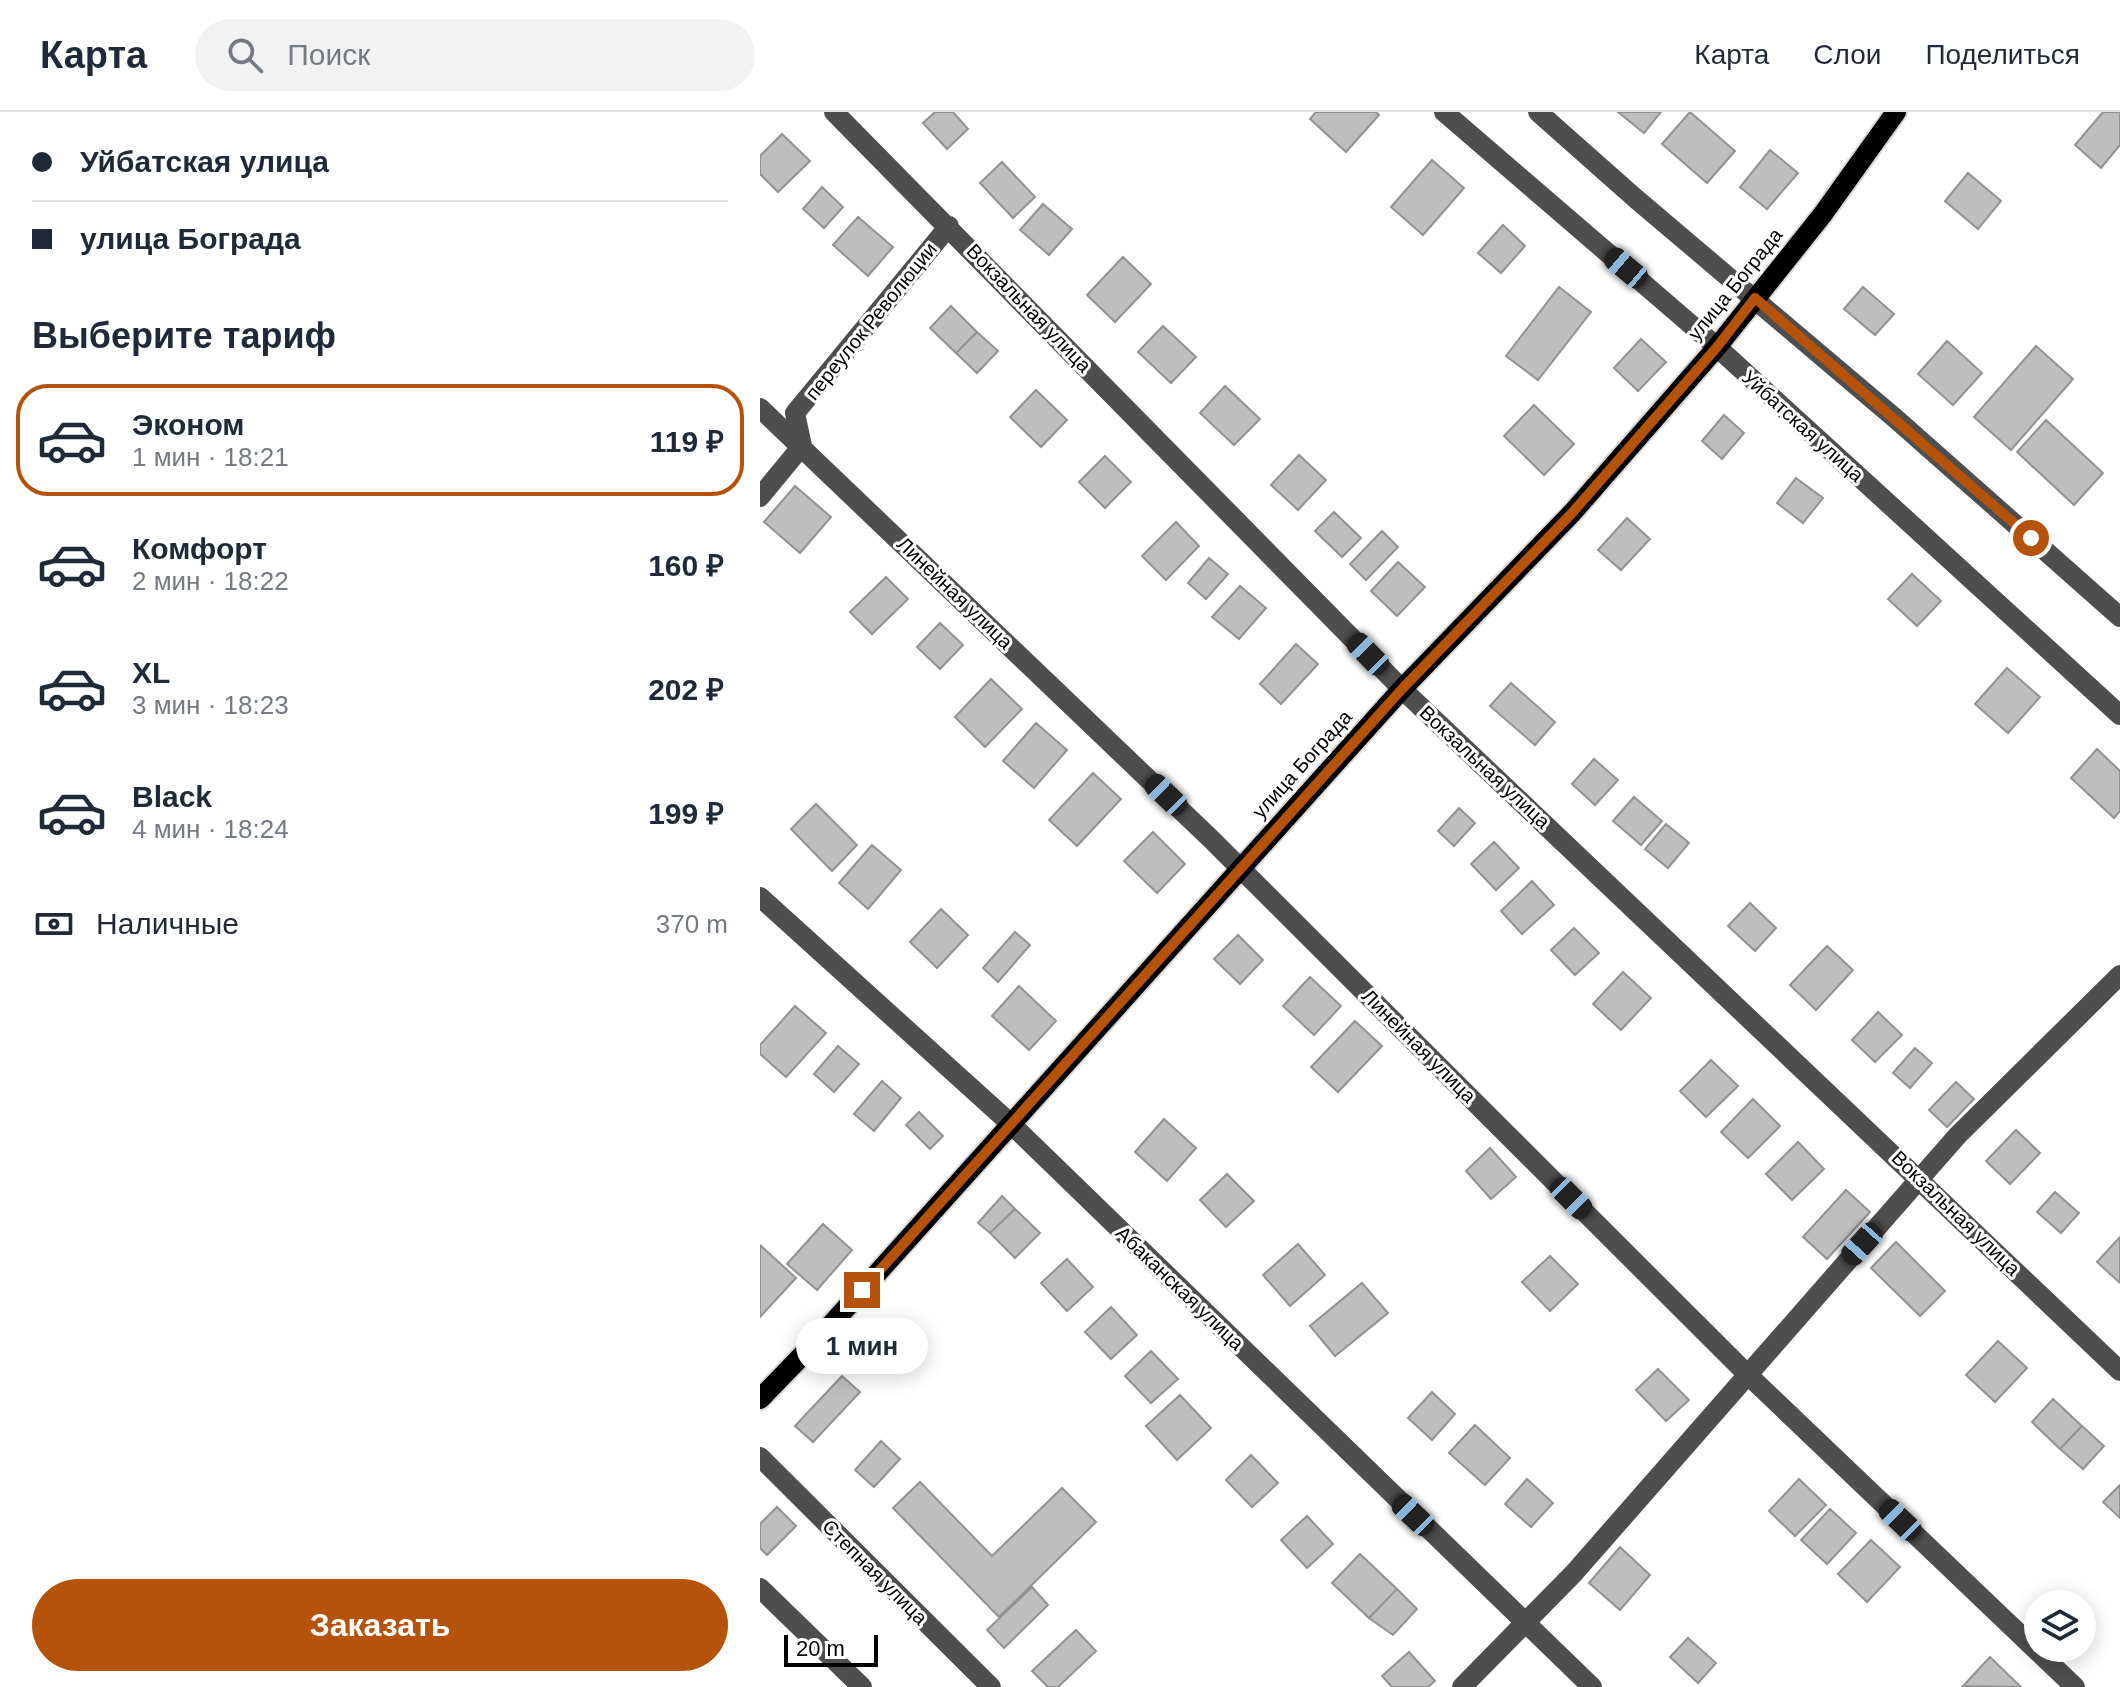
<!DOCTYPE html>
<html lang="ru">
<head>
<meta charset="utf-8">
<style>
	:root { --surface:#fff; --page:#f2f2f3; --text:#1f2937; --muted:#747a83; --line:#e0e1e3; --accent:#b45309 }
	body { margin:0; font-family:Arial,sans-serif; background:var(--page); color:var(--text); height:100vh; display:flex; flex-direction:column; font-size:30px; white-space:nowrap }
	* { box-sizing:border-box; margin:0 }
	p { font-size:26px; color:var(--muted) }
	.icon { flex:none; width:44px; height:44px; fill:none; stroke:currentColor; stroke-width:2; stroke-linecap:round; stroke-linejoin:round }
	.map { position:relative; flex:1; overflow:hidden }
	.panel { display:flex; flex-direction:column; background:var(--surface); width:760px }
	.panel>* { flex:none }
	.guide { display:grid; align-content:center; height:176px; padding:0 32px; background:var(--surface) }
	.controls { position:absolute; left:1264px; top:1478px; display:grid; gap:16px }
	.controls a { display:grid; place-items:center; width:72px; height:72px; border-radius:50%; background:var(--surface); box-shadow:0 4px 20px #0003; font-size:40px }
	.scale { position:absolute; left:24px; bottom:20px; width:94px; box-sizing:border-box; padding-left:8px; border:4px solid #000; border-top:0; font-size:22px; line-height:28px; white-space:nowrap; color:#000; -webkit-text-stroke:6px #fff; paint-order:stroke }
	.end { position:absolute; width:36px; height:36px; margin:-18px; border:10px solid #b45309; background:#fff; box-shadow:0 0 0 4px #fff }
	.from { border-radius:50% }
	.bubble { position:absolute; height:56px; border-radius:28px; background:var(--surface); box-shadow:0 4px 20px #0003; font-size:26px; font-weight:800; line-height:56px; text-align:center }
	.car { position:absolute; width:24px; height:48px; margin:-24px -12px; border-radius:10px; box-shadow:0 0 6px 2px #0007; background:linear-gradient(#222 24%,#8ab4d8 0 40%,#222 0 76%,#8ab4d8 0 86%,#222 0) }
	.guide b { display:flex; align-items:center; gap:28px; height:76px; font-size:30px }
	.guide b+b { border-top:2px solid var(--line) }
	.guide i { width:20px; height:20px; background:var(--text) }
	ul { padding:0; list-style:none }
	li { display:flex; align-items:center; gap:24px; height:112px; margin:0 16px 12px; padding:0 16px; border:4px solid transparent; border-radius:32px }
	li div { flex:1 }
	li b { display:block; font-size:30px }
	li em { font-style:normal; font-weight:800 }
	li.active { border-color:var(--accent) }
	li>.icon { width:72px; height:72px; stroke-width:1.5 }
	h2 { padding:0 32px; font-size:36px; line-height:96px }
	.pay { display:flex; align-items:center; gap:20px; height:88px; padding:0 32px; font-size:30px }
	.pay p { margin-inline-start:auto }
	.button { display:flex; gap:16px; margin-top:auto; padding:16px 32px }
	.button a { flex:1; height:92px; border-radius:48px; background:var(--accent); color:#fff; font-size:32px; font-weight:800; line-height:92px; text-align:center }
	header { display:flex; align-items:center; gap:48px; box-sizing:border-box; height:112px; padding:0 40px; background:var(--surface); border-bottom:2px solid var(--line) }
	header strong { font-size:38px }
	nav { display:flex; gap:44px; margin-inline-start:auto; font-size:28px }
	.search { width:560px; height:72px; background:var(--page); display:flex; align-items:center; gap:20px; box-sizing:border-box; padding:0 28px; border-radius:44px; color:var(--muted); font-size:30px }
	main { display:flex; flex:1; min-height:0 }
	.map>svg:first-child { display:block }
	.building { fill:#bebebe; stroke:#929292; stroke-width:2 }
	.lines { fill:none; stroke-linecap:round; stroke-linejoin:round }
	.major-casing { stroke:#dbdbdb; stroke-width:24 }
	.minor { stroke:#4e4e4e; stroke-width:20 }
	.major { stroke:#000; stroke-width:20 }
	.route { stroke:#b45309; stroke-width:10 }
	.labels { text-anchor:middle; stroke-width:6; stroke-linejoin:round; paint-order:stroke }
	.street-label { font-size:20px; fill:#000; stroke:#fff }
</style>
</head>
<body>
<header>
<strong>Карта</strong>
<div class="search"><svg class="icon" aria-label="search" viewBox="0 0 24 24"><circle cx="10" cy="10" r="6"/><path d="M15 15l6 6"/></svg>Поиск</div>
<nav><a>Карта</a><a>Слои</a><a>Поделиться</a></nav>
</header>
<main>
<section class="panel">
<div class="guide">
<b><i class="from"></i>Уйбатская улица</b>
<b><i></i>улица Бограда</b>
</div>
<h2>Выберите тариф</h2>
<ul>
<li class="active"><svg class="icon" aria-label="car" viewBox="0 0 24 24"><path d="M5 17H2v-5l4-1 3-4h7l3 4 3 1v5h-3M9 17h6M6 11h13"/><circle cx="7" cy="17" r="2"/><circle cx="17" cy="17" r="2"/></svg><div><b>Эконом</b><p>1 мин · 18:21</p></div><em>119 ₽</em></li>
<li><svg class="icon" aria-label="car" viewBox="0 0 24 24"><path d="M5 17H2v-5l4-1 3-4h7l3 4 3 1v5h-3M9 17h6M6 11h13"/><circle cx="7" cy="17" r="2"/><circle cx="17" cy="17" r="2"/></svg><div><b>Комфорт</b><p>2 мин · 18:22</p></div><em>160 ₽</em></li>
<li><svg class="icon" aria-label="car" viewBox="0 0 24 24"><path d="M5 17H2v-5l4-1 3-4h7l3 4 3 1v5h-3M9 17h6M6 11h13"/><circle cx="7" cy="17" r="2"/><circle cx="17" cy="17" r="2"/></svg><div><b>XL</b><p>3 мин · 18:23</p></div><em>202 ₽</em></li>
<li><svg class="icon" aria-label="car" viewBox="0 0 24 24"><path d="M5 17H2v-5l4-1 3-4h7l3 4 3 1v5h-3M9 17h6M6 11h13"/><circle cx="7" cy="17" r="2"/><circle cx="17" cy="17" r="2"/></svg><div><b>Black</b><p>4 мин · 18:24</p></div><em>199 ₽</em></li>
</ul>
<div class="pay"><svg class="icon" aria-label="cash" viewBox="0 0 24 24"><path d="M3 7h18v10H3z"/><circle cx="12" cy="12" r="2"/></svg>Наличные<p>370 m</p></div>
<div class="button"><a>Заказать</a></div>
</section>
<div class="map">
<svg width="1360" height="1575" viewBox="0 0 1360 1575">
	<rect width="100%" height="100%" fill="#fff"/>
	<!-- building -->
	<path class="building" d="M175,0H193L208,17L187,37L163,11Z
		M556,0H616L619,3L586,40L550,7Z
		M858,0H901L884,21Z
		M930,0L975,39L947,71L902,32Z
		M1343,0H1360V33L1341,56L1315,33Z
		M22,22L50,49L18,80L0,62V44Z
		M1010,38L1038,61L1007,97L980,75Z
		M672,48L704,76L663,123L631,95Z
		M242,50L275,85L253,106L220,71Z
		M1208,61L1241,89L1218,117L1185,89Z
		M62,75L83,95L64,116L43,97Z
		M283,92L312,117L289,143L260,118Z
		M98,105L133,135L108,164L73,133Z
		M743,113L765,134L741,161L718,141Z
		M363,145L391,172L355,210L327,183Z
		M799,175L831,200L778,268L746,244Z
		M1103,175L1134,202L1115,223L1084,197Z
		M191,194L217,220L196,241L170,216Z
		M403,214L436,245L411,271L378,240Z
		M217,220L238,239L217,261L196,241Z
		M881,227L906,250L878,279L854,256Z
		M1187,229L1222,261L1193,293L1158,262Z
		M1276,234L1313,267L1251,338L1214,305Z
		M465,274L500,307L474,333L440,301Z
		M276,278L307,308L281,335L250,305Z
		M774,293L814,332L784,363L744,324Z
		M964,303L984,321L962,347L942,329Z
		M1286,308L1343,361L1314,393L1257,340Z
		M539,343L566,368L538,398L511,373Z
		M345,344L371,370L345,396L319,370Z
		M1036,366L1063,386L1043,411L1017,391Z
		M35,374L71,405L40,441L4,410Z
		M574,400L601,426L582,445L555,419Z
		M867,406L890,427L861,458L838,438Z
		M416,410L439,434L406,468L382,444Z
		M622,419L638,435L606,468L590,452Z
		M449,446L468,462L446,487L428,471Z
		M638,450L665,475L637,504L611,479Z
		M1152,462L1181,489L1157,514L1128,487Z
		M126,465L148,487L112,522L90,500Z
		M480,474L506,496L479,527L452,505Z
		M180,511L203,533L180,557L157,535Z
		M536,532L558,552L521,592L500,572Z
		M1247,556L1280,585L1248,621L1215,592Z
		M231,567L262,597L225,635L195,605Z
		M751,571L795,610L775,633L730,594Z
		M276,611L307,638L274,676L243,649Z
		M1337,637L1360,659V699L1354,706L1311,666Z
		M834,647L858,668L835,693L812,672Z
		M333,661L361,687L317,734L289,708Z
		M874,685L902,709L881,733L853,709Z
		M56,692L97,733L72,759L31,717Z
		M699,696L715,711L694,734L678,719Z
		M906,712L929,731L908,756L885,737Z
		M393,720L425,752L397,781L364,749Z
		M734,730L759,756L736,778L711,752Z
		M112,733L141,758L108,797L79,771Z
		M772,769L794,793L762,822L741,799Z
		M990,791L1016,816L995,839L968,814Z
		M181,797L208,823L177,856L150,830Z
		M814,816L839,841L815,863L791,838Z
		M255,820L270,833L238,870L223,856Z
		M478,823L503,848L480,872L454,847Z
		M1067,834L1093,858L1056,898L1030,873Z
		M863,860L891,886L861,918L833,892Z
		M550,865L581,894L554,923L523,894Z
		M259,874L296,909L269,938L232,904Z
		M35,894L66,921L26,965L0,942V933Z
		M1118,900L1142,923L1115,950L1092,928Z
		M595,909L622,934L578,980L551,955Z
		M78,934L99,952L74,980L54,962Z
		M1155,936L1172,951L1150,976L1133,961Z
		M951,948L978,974L946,1005L920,979Z
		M122,969L141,986L114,1019L94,1002Z
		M1196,970L1214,987L1187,1015L1169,998Z
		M993,987L1020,1014L988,1046L961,1020Z
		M159,1000L183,1024L170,1037L146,1013Z
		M404,1007L436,1036L407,1069L375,1040Z
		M1256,1018L1280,1041L1250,1072L1226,1049Z
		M1038,1030L1064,1057L1032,1088L1006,1062Z
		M730,1036L756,1065L731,1087L706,1059Z
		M467,1062L494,1089L466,1115L440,1088Z
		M1086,1078L1110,1100L1067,1147L1043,1125Z
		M1295,1080L1319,1101L1301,1121L1277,1100Z
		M242,1084L255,1097L230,1121L218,1111Z
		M255,1097L280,1121L255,1146L230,1121Z
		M63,1112L92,1138L57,1178L27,1152Z
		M1360,1125V1171L1337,1150Z
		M1136,1130L1185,1179L1160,1204L1111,1156Z
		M538,1132L565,1163L530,1194L503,1163Z
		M0,1133L36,1166L0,1205Z
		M790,1144L818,1172L790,1199L762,1170Z
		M307,1147L333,1175L307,1199L281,1171Z
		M602,1171L628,1201L575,1244L550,1214Z
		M351,1195L377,1223L351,1247L325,1220Z
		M1238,1229L1267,1256L1235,1290L1206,1263Z
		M391,1239L418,1267L391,1291L365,1264Z
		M898,1257L929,1288L906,1309L876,1278Z
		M82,1264L100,1280L53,1330L35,1314Z
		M672,1280L695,1302L672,1328L648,1306Z
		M420,1283L451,1316L417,1348L386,1314Z
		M1293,1287L1322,1314L1300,1337L1272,1310Z
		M715,1313L750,1346L725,1373L689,1341Z
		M1322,1314L1344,1334L1323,1357L1300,1337Z
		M121,1329L140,1347L114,1375L95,1358Z
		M491,1343L518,1371L492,1395L466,1368Z
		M767,1367L793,1391L771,1415L745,1392Z
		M1039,1367L1066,1393L1035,1424L1009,1399Z
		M160,1370L232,1444L302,1376L336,1410L239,1505L133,1396Z
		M1360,1373V1406L1343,1390Z
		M17,1395L36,1414L7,1443L0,1436V1412Z
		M1070,1397L1096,1421L1067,1452L1041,1428Z
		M547,1404L573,1432L547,1456L521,1428Z
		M1111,1428L1140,1455L1107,1490L1078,1462Z
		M860,1435L890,1463L860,1498L829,1471Z
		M600,1442L637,1477L609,1506L572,1471Z
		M272,1475L288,1493L244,1536L227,1518Z
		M637,1477L657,1497L633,1523L609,1506Z
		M316,1518L336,1539L298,1575H288L272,1559Z
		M928,1526L956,1551L938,1571L910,1545Z
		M649,1540L675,1569L668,1575H632L622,1564Z
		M1230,1545L1261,1575L1203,1574Z"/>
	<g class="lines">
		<defs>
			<path id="major" d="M0,1287L60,1225L642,577L812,401L957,235L1063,102L1136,0"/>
		</defs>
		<!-- major casing -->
		<use href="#major" class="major-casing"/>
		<!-- minor -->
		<path class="minor" d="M74,0L642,577L1360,1259
			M684,0L957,235L1360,603
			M778,0L875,86L1136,307L1360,505
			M0,296L451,727L987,1262L1315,1575
			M0,385L42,334L35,301L189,114
			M0,785L251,1012L832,1575
			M0,1345L231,1575
			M0,1476L102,1575
			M702,1575L814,1461L1198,1023L1360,863"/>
		<!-- major -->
		<use href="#major" class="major"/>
	</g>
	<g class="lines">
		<!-- route -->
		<path class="route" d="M102,1178L642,577L812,401L957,235L995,186L1271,426"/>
	</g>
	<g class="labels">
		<!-- street labels -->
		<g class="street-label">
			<text transform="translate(975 172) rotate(-51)" y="7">улица Бограда</text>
			<text transform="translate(269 196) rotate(46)" y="7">Вокзальная улица</text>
			<text transform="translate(111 209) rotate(-51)" y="7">переулок Революции</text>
			<text transform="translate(1043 314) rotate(42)" y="7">Уйбатская улица</text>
			<text transform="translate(195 481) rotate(44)" y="7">Линейная улица</text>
			<text transform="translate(542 652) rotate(-48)" y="7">улица Бограда</text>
			<text transform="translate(725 655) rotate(43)" y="7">Вокзальная улица</text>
			<text transform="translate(659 934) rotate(45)" y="7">Линейная улица</text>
			<text transform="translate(1196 1101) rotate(44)" y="7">Вокзальная улица</text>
			<text transform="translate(420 1176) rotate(44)" y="7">Абаканская улица</text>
			<text transform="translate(115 1460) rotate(45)" y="7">Степная улица</text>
		</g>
	</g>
</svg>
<div class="controls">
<a><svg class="icon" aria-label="layers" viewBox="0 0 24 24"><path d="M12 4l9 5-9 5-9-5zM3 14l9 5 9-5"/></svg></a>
</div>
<div class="scale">20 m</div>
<i class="end from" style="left:1271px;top:426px"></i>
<i class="end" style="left:102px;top:1178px"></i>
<div class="bubble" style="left:36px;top:1206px;width:132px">1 мин</div>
<i class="car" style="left:866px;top:156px;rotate:310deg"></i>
<i class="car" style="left:608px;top:542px;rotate:316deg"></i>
<i class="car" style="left:406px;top:683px;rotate:314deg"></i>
<i class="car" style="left:811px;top:1086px;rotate:135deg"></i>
<i class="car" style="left:1102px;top:1132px;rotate:222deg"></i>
<i class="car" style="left:653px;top:1403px;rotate:314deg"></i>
<i class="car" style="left:1140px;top:1408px;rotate:314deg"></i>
</div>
</main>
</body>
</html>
